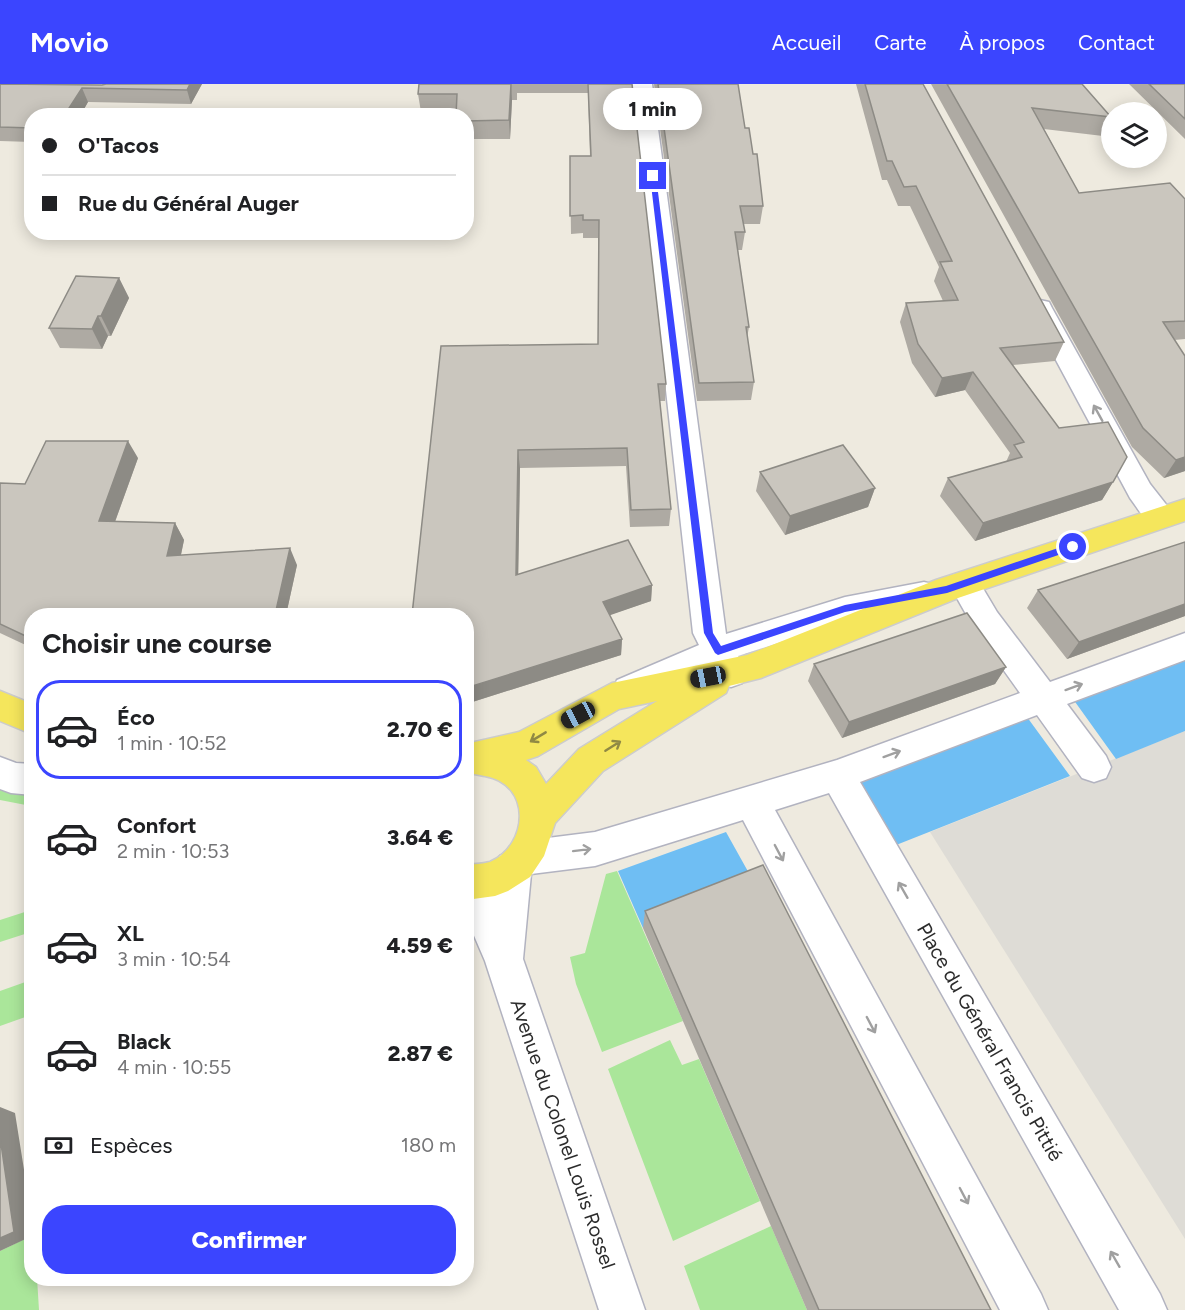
<!DOCTYPE html>
<html lang="fr">
<head>
<meta charset="utf-8">
<style>
	:root { --surface:#fff; --page:#f6f6f6; --text:#202124; --muted:#757577; --line:#e0e0e0; --accent:#3b45ff }
	body { margin:0; font-family:Figtree,sans-serif; background:var(--page); color:var(--text); height:100vh; display:flex; flex-direction:column; font-size:22px; white-space:nowrap }
	* { box-sizing:border-box; margin:0 }
	p { font-size:20px; color:var(--muted) }
	.icon { flex:none; width:33px; height:33px; fill:none; stroke:currentColor; stroke-width:2; stroke-linecap:round; stroke-linejoin:round }
	.map { position:relative; flex:1; overflow:hidden }
	.panel { position:absolute; left:24px; top:524px; width:450px; height:678px; display:flex; flex-direction:column; background:var(--surface); border-radius:24px; box-shadow:0 3px 15px #0003 }
	.panel>* { flex:none }
	.top-card { position:absolute; left:24px; top:24px; width:450px; height:132px; border-radius:24px; box-shadow:0 3px 15px #0003; display:grid; align-content:center; height:132px; padding:0 18px; background:var(--surface) }
	.tools { position:absolute; left:1101px; top:18px; display:grid; gap:12px }
	.tools a { display:grid; place-items:center; width:66px; height:66px; border-radius:50%; background:var(--surface); box-shadow:0 3px 15px #0003; font-size:30px }
	.end { position:absolute; width:27px; height:27px; margin:-14px; border:8px solid #3b45ff; background:#fff; box-shadow:0 0 0 3px #fff }
	.from { border-radius:50% }
	.bubble { position:absolute; height:42px; border-radius:21px; background:var(--surface); box-shadow:0 3px 15px #0003; font-size:20px; font-weight:800; line-height:42px; text-align:center }
	.car { position:absolute; width:18px; height:36px; margin:-18px -9px; border-radius:8px; box-shadow:0 0 4px 2px #0007; background:linear-gradient(#222 24%,#8ab4d8 0 40%,#222 0 76%,#8ab4d8 0 86%,#222 0) }
	.top-card b { display:flex; align-items:center; gap:21px; height:57px; font-size:22px }
	.top-card b+b { border-top:2px solid var(--line) }
	.top-card i { width:15px; height:15px; background:var(--text) }
	ul { padding:0; list-style:none }
	li { display:flex; align-items:center; gap:18px; height:99px; margin:0 12px 9px; padding:0 6px; border:3px solid transparent; border-radius:24px }
	li div { flex:1 }
	li b { display:block; font-size:22px }
	li em { font-style:normal; font-weight:800 }
	li.active { border-color:var(--accent) }
	li>.icon { width:54px; height:54px; stroke-width:1.5 }
	h2 { padding:0 18px; font-size:27px; line-height:72px }
	.pay { display:flex; align-items:center; gap:15px; height:66px; padding:0 18px; font-size:22px }
	.pay p { margin-inline-start:auto }
	.primary-button { display:flex; gap:12px; margin-top:auto; padding:12px 18px }
	.primary-button a { flex:1; height:69px; border-radius:24px; background:var(--accent); color:#fff; font-size:24px; font-weight:800; line-height:69px; text-align:center }
	header { display:flex; align-items:center; gap:36px; box-sizing:border-box; height:84px; padding:0 30px; background:var(--accent); color:#fff }
	header strong { font-size:28px }
	nav { display:flex; gap:33px; margin-inline-start:auto; font-size:21px }
	.map>svg:first-child { display:block }
	.green { fill:#aae69a }
	.plaza { fill:#dedcd6 }
	.water { fill:#6fbef3 }
	.lines { fill:none; stroke-linecap:round; stroke-linejoin:round }
	.minor-casing { stroke:#b2b3c0; stroke-width:3 }
	.major-casing { stroke:#ccc; stroke-width:3 }
	.minor { fill:#fff; fill-rule:evenodd }
	.major { fill:#f5e65c; fill-rule:evenodd }
	.wall { fill:#aeaaa3 }
	.shaded-wall { fill:#8d8b85 }
	.building { fill:#cac6be; stroke:#8d8b85; stroke-width:1.5 }
	.oneway { stroke:#a0a0a0 }
	.oneway2 { stroke:#908944 }
	.route { fill:#3b45ff }
	.labels { text-anchor:middle; stroke-width:5; stroke-linejoin:round; paint-order:stroke }
	.near-street-label { font-size:20px; fill:#2c2c2c; stroke:#fff }
</style>
</head>
<body>
<header>
<strong>Movio</strong>
<nav><a>Accueil</a><a>Carte</a><a>À propos</a><a>Contact</a></nav>
</header>
<div class="map">
<svg width="1185" height="1226" viewBox="0 0 1185 1226">
	<rect width="100%" height="100%" fill="#eeeadf"/>
	<!-- green -->
	<path class="green" d="M0,696L31,710V722L0,716Z
		M617,787L683,937L602,968L576,900L570,873L585,869L606,790Z
		M31,826V848L0,858V836Z
		M31,896V931L0,942V907Z
		M670,956L682,981L699,975L760,1117L673,1157L608,985Z
		M771,1142L807,1226H700L684,1182Z
		M31,1152L32,1194H37L39,1226H0V1167Z"/>
	<!-- plaza -->
	<path class="plaza" d="M1185,647V1155L930,748Z"/>
	<!-- water -->
	<path class="water" d="M1185,575V647L1116,675L1073,615Z
		M1027,633L1070,692L881,767L843,701Z
		M726,748L755,800L643,844L618,787Z"/>
	<g class="lines">
		<defs>
			<path id="minor" d="M632,0H652L726,550L845,513L924,498L935,501L939,510L935,519L924,522L845,537L738,572L747,589L742,599L731,603L720,599L712,584L629,620L617,616L613,606L617,596L699,561L693,549Z
				M1040,216L1049,218L1052,224L1150,400L1176,433L1171,441C1149,448 1142,430 1130,414L1028,224L1031,218Z
				M964,488L975,491L997,528L1050,598L1185,549V576L1067,620L1106,672L1111,683L1106,694L1094,698L1082,694L1037,631L860,698L1160,1210L1167,1226H1119L829,709L775,726L1041,1210L1048,1226H1000L743,736L595,782L531,790L523,875L645,1226H599L485,877L466,833V783L470,782L483,787L492,807L495,784L500,772L508,769L511,762L524,757L595,748L837,676L1020,609L975,546L949,500L953,491Z
				M0,673L16,679L32,680V711L11,709L0,705Z"/>
			<path id="major" d="M1185,415V437L958,514L761,594L729,602L726,609L603,687L555,739L544,772L530,793L508,807L495,812L466,816V781C474,780 483,780 490,778C529,761 532,700 485,692C479,691 473,689 466,690V660L519,648L612,599L747,571L936,496ZM657,617L579,665L546,700L536,683L526,676L538,672L619,625Z
				M0,607L32,620V650L0,637Z"/>
		</defs>
		<!-- minor casing -->
		<use href="#minor" class="minor-casing"/>
		<!-- major casing -->
		<use href="#major" class="major-casing"/>
		<!-- minor -->
		<use href="#minor" class="minor"/>
		<!-- major -->
		<use href="#major" class="major"/>
	</g>
	<!-- wall -->
	<path class="wall" d="M0,0L102,1L202,0L191,20L88,18L80,32H32V58L0,57Z
		M419,0H632L666,300L665,317H660L671,425L669,442L630,443L626,382L520,384L518,490L652,501L651,517L609,531L622,555L621,571L466,620V531L441,262L598,260V154H583V149L571,150L570,72H590L588,9H517V16H512L510,55H466V32L456,28H421L418,10Z
		M654,0H738L745,44L763,122L760,140H743L745,148L742,166H738L749,243L747,254L754,298L751,316L697,317Z
		M856,0H923L1064,258L1055,277L1013,281L1059,344L1113,398L1102,416L975,457L940,412L948,394L1006,378L1010,369L965,306L935,313L912,279L900,238L906,219L943,217L934,197L939,183L910,122H898L887,96H882Z
		M931,0H1082L1111,33L1103,52L1044,45L1079,109L1185,115V255L1174,256L1185,387L1164,394L1132,363Z
		M1129,0H1185V55Z
		M119,194L129,214L111,252H108L102,265L60,264L49,244Z
		M138,374L115,438L175,439L184,456L181,471L297,481L286,531H32V564L0,549V399L25,400Z
		M760,388L875,404L868,423L785,451L756,407Z
		M1185,458V532L1067,575L1027,524L1038,506Z
		M814,580L1006,583L995,600L842,654L808,597Z
		M645,827L991,1226H807L643,844Z"/>
	<!-- shaded-wall -->
	<path class="shaded-wall" d="M190,0H202L191,20L187,6Z
		M511,0L512,16L510,55L509,36Z
		M82,4L88,18L80,32H64Z
		M119,194L129,214L111,252L101,232Z
		M98,232L108,252L102,265L92,245Z
		M973,288L965,306L935,313L942,294Z
		M128,357L138,374L109,454L99,437Z
		M518,366L520,384L518,507L516,491Z
		M1185,373V387L1164,394L1176,376Z
		M1113,398L1102,416L975,457L983,439Z
		M875,404L868,423L785,451L790,432Z
		M175,439L184,456L177,489L167,472Z
		M290,464L297,481L286,531H275Z
		M652,501L651,517L602,534L603,518Z
		M1185,520V532L1067,575L1079,558Z
		M622,555L621,571L466,620V604Z
		M1006,583L995,600L842,654L849,638Z
		M0,1023L15,1029L32,1136V1152L0,1167Z"/>
	<!-- building -->
	<path class="building" d="M0,0L102,1L106,0H190L187,6L82,4L64,32H32V44L0,43Z
		M419,0H511L509,36L466,37V32H456L457,10H418Z
		M588,0H632L666,300H658L671,425L631,426L627,364L518,366L516,491L628,456L652,501L603,518L622,555L466,604V531H412L441,262L598,260L599,136H583V131L570,132V72H591Z
		M658,0H738L745,44H749L753,70H757L763,122H740L745,148H735L749,243H746L754,298L699,299Z
		M865,0H923L1064,258L1000,264L1059,344L1108,338L1127,373L1113,398L983,439L948,394L1022,373L1014,361L1024,358L973,288L942,294L918,260L906,219L958,216L940,178L952,177L916,102L904,103L892,77H887Z
		M947,0H1082L1111,33L1032,24L1079,109L1170,99L1185,115V237L1163,238L1185,272V373L1176,376L1143,344Z
		M1149,0H1185V35Z
		M152,30L201,31V32H151Z
		M76,192L119,194L101,232H98L92,245L49,244Z
		M46,357H128L99,437L175,439L167,472L290,464L275,531H32V555L0,540V399L25,400Z
		M843,361L875,404L790,432L760,388Z
		M1185,458V520L1079,558L1038,506Z
		M967,529L1006,583L849,638L814,580Z
		M763,781L991,1226H819L645,827Z
		M0,1053L14,1148L0,1154Z"/>
	<!-- one-way arrows -->
	<defs><path id="oneway-shaft" d="M-6 0H5M1.5-3L5.5 0L1.5 3" fill="none" stroke-width="1.6" stroke-linecap="round" stroke-linejoin="round" transform="scale(1.5)"/></defs>
	<g class="oneway">
		<use href="#oneway-shaft" transform="translate(1098 329) rotate(-119)"/>
		<use href="#oneway-shaft" transform="translate(1074 603) rotate(-20)"/>
		<use href="#oneway-shaft" transform="translate(892 670) rotate(-20)"/>
		<use href="#oneway-shaft" transform="translate(582 766) rotate(-7)"/>
		<use href="#oneway-shaft" transform="translate(779 769) rotate(62)"/>
		<use href="#oneway-shaft" transform="translate(903 806) rotate(-120)"/>
		<use href="#oneway-shaft" transform="translate(871 941) rotate(62)"/>
		<use href="#oneway-shaft" transform="translate(964 1112) rotate(62)"/>
		<use href="#oneway-shaft" transform="translate(1115 1175) rotate(-120)"/>
	</g>
	<g class="oneway2">
		<use href="#oneway-shaft" transform="translate(538 653) rotate(149)"/>
		<use href="#oneway-shaft" transform="translate(613 662) rotate(-32)"/>
	</g>
	<!-- route -->
	<path class="route" d="M653,90L656,92L713,549L721,562L845,521L946,502L1073,459L1078,463L1076,465L947,509L845,528L718,571L715,569L704,549L650,92Z"/>
	<g class="labels">
		<!-- near-street labels -->
		<g class="near-street-label">
			<text transform="translate(990 958) rotate(60)" y="7">Place du Général Francis Pittié</text>
			<text transform="translate(563 1050) rotate(71)" y="7">Avenue du Colonel Louis Rossel</text>
		</g>
	</g>
</svg>
<div class="tools">
<a><svg class="icon" aria-label="layers" viewBox="0 0 24 24"><path d="M12 4l9 5-9 5-9-5zM3 14l9 5 9-5"/></svg></a>
</div>
<i class="end from" style="left:1073px;top:463px"></i>
<i class="end" style="left:653px;top:92px"></i>
<div class="bubble" style="left:603px;top:4px;width:99px">1 min</div>
<i class="car" style="left:708px;top:593px;rotate:259deg"></i>
<i class="car" style="left:578px;top:631px;rotate:242deg"></i>
<div class="top-card">
<b><i class="from"></i>O'Tacos</b>
<b><i></i>Rue du Général Auger</b>
</div>
<section class="panel">
<h2>Choisir une course</h2>
<ul>
<li class="active"><svg class="icon" aria-label="car" viewBox="0 0 24 24"><path d="M5 17H2v-5l4-1 3-4h7l3 4 3 1v5h-3M9 17h6M6 11h13"/><circle cx="7" cy="17" r="2"/><circle cx="17" cy="17" r="2"/></svg><div><b>Éco</b><p>1 min · 10:52</p></div><em>2.70 €</em></li>
<li><svg class="icon" aria-label="car" viewBox="0 0 24 24"><path d="M5 17H2v-5l4-1 3-4h7l3 4 3 1v5h-3M9 17h6M6 11h13"/><circle cx="7" cy="17" r="2"/><circle cx="17" cy="17" r="2"/></svg><div><b>Confort</b><p>2 min · 10:53</p></div><em>3.64 €</em></li>
<li><svg class="icon" aria-label="car" viewBox="0 0 24 24"><path d="M5 17H2v-5l4-1 3-4h7l3 4 3 1v5h-3M9 17h6M6 11h13"/><circle cx="7" cy="17" r="2"/><circle cx="17" cy="17" r="2"/></svg><div><b>XL</b><p>3 min · 10:54</p></div><em>4.59 €</em></li>
<li><svg class="icon" aria-label="car" viewBox="0 0 24 24"><path d="M5 17H2v-5l4-1 3-4h7l3 4 3 1v5h-3M9 17h6M6 11h13"/><circle cx="7" cy="17" r="2"/><circle cx="17" cy="17" r="2"/></svg><div><b>Black</b><p>4 min · 10:55</p></div><em>2.87 €</em></li>
</ul>
<div class="pay"><svg class="icon" aria-label="cash" viewBox="0 0 24 24"><path d="M3 7h18v10H3z"/><circle cx="12" cy="12" r="2"/></svg>Espèces<p>180 m</p></div>
<div class="primary-button"><a>Confirmer</a></div>
</section>
</div>
</body>
</html>
